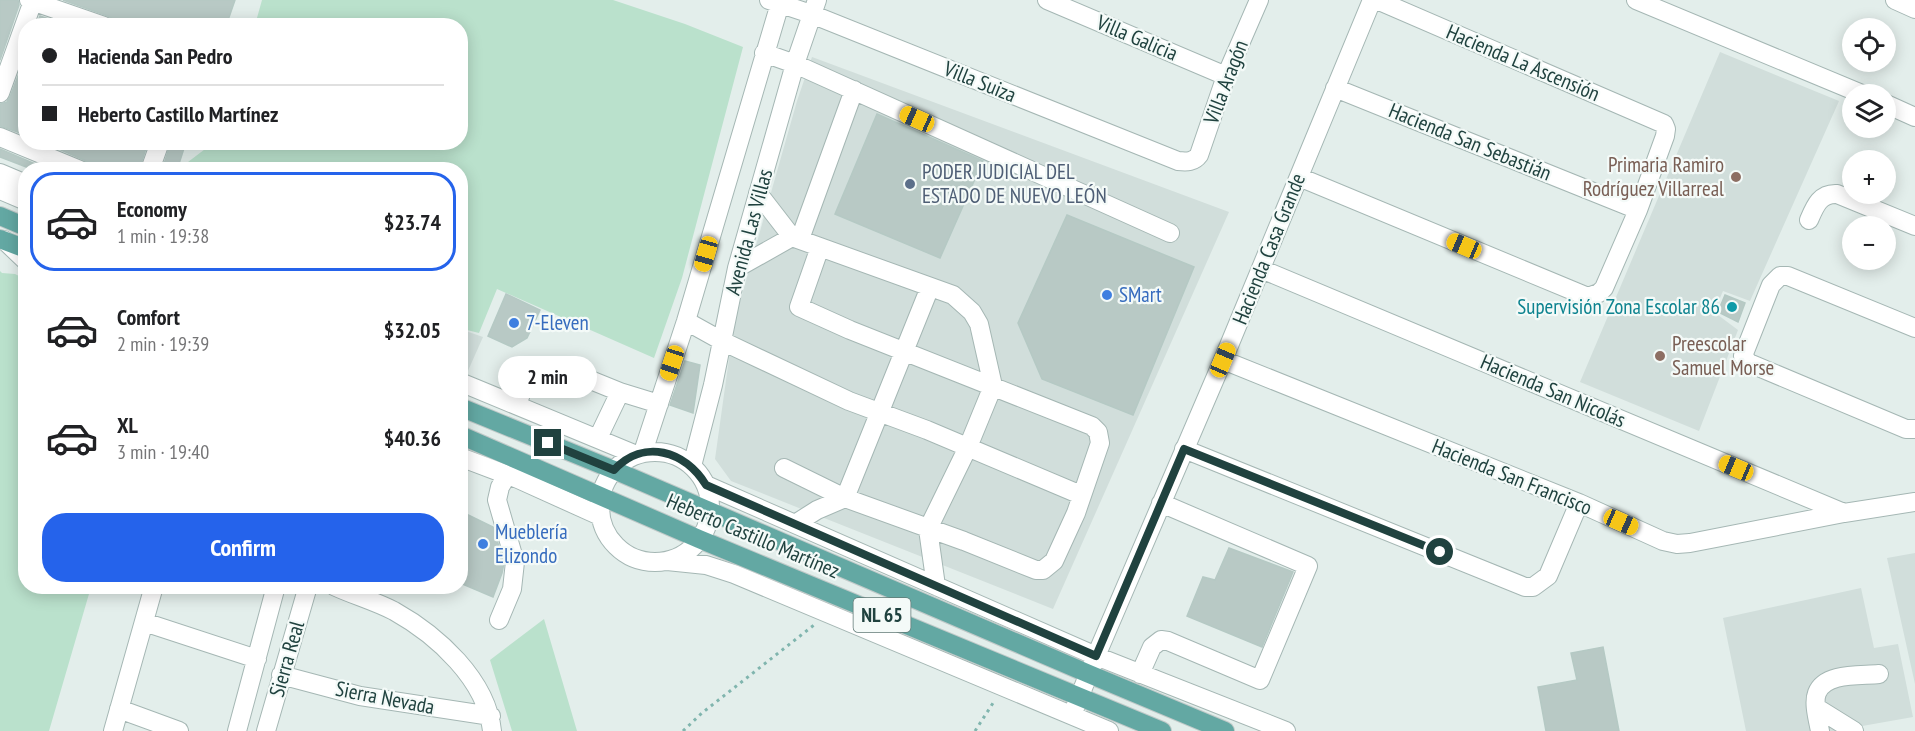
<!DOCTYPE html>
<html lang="en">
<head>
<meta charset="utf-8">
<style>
	:root { --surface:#fff; --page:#f2f2f2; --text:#202124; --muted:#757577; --line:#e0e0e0; --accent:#2563eb }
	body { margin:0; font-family:"PT Sans Narrow",sans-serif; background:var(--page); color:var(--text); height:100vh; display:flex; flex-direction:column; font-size:22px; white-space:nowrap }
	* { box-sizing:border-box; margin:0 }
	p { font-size:20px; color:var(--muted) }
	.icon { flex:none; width:33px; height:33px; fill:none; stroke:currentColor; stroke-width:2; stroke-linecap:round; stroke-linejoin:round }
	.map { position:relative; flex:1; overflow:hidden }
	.details { position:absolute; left:18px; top:162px; width:450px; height:432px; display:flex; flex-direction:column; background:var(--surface); border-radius:24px; box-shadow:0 3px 15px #0003 }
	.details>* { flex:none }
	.banner { position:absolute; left:18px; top:18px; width:450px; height:132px; border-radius:24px; box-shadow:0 3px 15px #0003; display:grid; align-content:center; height:132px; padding:0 24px; background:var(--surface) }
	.controls { position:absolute; left:1842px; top:18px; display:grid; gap:12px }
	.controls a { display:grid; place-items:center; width:54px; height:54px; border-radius:50%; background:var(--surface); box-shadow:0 3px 15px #0003; font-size:30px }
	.end { position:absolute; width:27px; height:27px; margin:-14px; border:8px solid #20423f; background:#fff; box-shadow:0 0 0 3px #fff }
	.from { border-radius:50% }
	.bubble { position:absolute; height:42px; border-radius:21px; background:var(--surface); box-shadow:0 3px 15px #0003; font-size:20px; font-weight:800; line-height:42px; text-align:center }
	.car { position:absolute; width:18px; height:36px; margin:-18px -9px; border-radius:8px; box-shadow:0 0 4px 2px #0007; background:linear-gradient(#f5c518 24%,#345 0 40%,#f5c518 0 76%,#345 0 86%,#f5c518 0) }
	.banner b { display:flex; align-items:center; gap:21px; height:57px; font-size:22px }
	.banner b+b { border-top:2px solid var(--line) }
	.banner i { width:15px; height:15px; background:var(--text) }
	ul { padding:10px 0 0; list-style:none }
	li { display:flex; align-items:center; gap:18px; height:99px; margin:0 12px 9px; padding:0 12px; border:3px solid transparent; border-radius:24px }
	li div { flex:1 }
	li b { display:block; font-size:22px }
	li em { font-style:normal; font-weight:800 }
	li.on { border-color:var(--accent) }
	li>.icon { width:54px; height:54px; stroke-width:1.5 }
	.action { display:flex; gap:12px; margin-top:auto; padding:12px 24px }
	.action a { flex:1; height:69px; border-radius:24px; background:var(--accent); color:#fff; font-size:24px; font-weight:800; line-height:69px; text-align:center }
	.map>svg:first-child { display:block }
	.built { fill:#d1dedb }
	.green { fill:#bae1cc }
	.building { fill:#b8c9c5; stroke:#b5c9c4; stroke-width:1.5 }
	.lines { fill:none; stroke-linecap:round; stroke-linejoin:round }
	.minor-casing { stroke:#a5b7b4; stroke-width:20 }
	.major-casing { stroke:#c1cac9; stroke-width:20 }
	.path { stroke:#80b5ae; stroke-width:3; stroke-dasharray:3 4.5; stroke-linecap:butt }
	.minor { stroke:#fff; stroke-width:18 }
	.major { stroke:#63a8a3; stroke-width:18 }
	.route { stroke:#20423f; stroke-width:8 }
	.education-dot { fill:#8d6e63; stroke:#f4faf8; stroke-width:2 }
	.service-dot { fill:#5c6f8a; stroke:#f4faf8; stroke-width:2 }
	.shop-dot { fill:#3f7fe0; stroke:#f4faf8; stroke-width:2 }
	.culture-dot { fill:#0f9aa8; stroke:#f4faf8; stroke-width:2 }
	.labels { text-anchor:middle; stroke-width:4.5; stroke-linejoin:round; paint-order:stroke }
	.shield { fill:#f4faf8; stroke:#607976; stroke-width:1.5 }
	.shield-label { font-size:20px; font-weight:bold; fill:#20423f }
	.street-label { font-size:21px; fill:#20423f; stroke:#f4faf8 }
	.education-label { font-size:21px; fill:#785e54; stroke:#f4faf8; text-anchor:end }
	.service-label { font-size:21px; fill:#4e5e75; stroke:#f4faf8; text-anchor:start }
	.shop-label { font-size:21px; fill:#366cbe; stroke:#f4faf8; text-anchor:start }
	.culture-label { font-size:21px; fill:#0d838f; stroke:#f4faf8; text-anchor:end }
</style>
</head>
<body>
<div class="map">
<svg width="1915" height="731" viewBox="0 0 1915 731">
	<rect width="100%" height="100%" fill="#e3eeeb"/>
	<!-- built -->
	<path class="built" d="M1720,52L1839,101L1750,301L1723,291L1714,312L1738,330L1699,431L1580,382Z
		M812,57L1229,212L1053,609L731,481L715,459L734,323L797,101Z
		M460,329L483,337L467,373L461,370Z
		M1915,553V684L1887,558Z
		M1861,588L1874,648L1898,644L1913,717L1834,731H1746L1723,618Z"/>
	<!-- green -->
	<path class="green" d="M262,0H613L685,24L743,47L682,278L654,358L497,289L479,333L463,329L460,325V170L183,169L188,162L213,143L460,142V26L255,25Z
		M0,271L2,273L15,274L25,279L26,586L91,587L49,731H0Z
		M544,619L577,731H512L490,660Z"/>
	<!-- building -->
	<path class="building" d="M0,0H18L19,5L0,60Z
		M63,0H235L226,26H115L113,19L108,16Z
		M40,16L68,26H36Z
		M26,55V135L0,126V104L7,102L10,97Z
		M877,114L983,161L940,258L835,214Z
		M43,142H148L139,170H91L89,164L84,160Z
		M171,142H186L177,170H162Z
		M0,149L49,170H34L0,157Z
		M1067,215L1194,267L1133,415L1042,379L1018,323Z
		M506,294L540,310L527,338L512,347L488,336Z
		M1725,295L1745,303L1738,322L1718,312Z
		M685,361L700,365L693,413L670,405Z
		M460,511L493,527L504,563L502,573L493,597L460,583Z
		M1229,548L1293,572L1262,647L1187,616L1203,577L1215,580Z
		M1603,647L1619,731H1546L1538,687L1577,680L1571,653Z"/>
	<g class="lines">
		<defs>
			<path id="minor" d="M29,0L104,26
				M769,0L811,14L1178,161C1187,162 1194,162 1199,155L1226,76L1259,0
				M1047,0L1226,76
				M1636,0L1862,94
				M1895,0L1915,9
				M764,53L795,64L1170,233
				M1335,88L1638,210
				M0,93L33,1
				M1886,104L1915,117
				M0,137L80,170
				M150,170L160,142
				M0,173L26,184
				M1299,177L1588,297L1599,293L1604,288L1638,210L1665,136L1666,129L1664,124L1377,0
				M0,190L26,201
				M758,193L792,237L953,295L972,312L979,324L993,386L968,447L928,529L936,586
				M1809,220C1815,206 1820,193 1837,194L1915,226
				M800,239L854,90
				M4,240L26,261
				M737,268L792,237
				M1261,269L1844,513
				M686,321L722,341L849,401L927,430L1081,495
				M1915,328L1788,276H1780L1771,285L1743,356L1749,363L1906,429H1915
				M1223,360L1579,503L1663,541L1677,544L1690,543L1844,513L1915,502
				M460,382L634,454
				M620,392L659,404
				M517,405C526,381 527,366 556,366L620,392L598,438
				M1184,449L1525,587H1533L1548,576L1579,503
				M643,452L686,321L781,0
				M600 507a55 55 0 1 1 110 0a55 55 0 1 1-110 0Z
				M460,457L518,479L600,516
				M692,466L713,385L737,268L795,64L817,0
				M784,468L845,498L964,541L1036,570H1043L1054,561L1076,513L1100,443L1098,432L1092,426L850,330L799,307L820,247
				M706,485L1096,656L1286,731
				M795,524L817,510L845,498L930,287
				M667,561L706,565L734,574L1109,731
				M334,586C353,595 375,601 394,611C437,635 487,680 492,731
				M499,620L512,589L515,562L497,500L500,487L507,475
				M144,622L257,659
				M1140,674L1152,647L1161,640L1168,641L1260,680L1308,566L1161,503
				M281,675L360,696L491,716
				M1817,708L1854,731
				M119,709L179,731
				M1072,715L1096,656L1223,360L1372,0
				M113,731L154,586
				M237,731L276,586
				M266,731L308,586
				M1820,731C1818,720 1813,703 1817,693C1825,672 1861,676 1879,674"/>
			<path id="major" d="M0,216L26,227
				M0,239L26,249
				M460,407L614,470L1089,674L1225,731
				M460,435L699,539L1162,731"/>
		</defs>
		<!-- minor casing -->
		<use href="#minor" class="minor-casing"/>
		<!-- major casing -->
		<use href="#major" class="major-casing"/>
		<!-- path -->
		<path class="path" d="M683,731L702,713L814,625
			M975,731L995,700"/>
		<!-- minor -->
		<use href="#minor" class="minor"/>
		<!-- major -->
		<use href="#major" class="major"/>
	</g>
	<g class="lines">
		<!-- route -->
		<path class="route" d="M548,443L614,470C644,438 685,451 706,485L1096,656L1184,449L1440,552"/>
	</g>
	<!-- markers -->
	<g class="education-dot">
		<circle cx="1736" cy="177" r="6"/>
		<circle cx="1660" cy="356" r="6"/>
	</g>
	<circle class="service-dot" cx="910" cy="184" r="6"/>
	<g class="shop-dot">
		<circle cx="1107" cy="295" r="6"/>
		<circle cx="514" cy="323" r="6"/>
		<circle cx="483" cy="544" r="6"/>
	</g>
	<circle class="culture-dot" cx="1732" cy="307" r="6"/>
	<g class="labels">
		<!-- shield labels -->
		<rect class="shield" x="853.5" y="598" width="57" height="34" rx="4.5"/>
		<g class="shield-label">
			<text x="882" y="622">NL 65</text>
		</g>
		<!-- street labels -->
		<g class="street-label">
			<text transform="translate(1137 38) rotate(23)" y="7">Villa Galicia</text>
			<text transform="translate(1523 63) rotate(23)" y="7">Hacienda La Ascensión</text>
			<text transform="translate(980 82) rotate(22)" y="7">Villa Suiza</text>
			<text transform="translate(1226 82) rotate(-69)" y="7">Villa Aragón</text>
			<text transform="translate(1470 142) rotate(22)" y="7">Hacienda San Sebastián</text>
			<text transform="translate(749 232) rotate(-75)" y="7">Avenida Las Villas</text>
			<text transform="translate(1269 249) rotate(-68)" y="7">Hacienda Casa Grande</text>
			<text transform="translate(1553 391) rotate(23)" y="7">Hacienda San Nicolás</text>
			<text transform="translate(1512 477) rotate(22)" y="7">Hacienda San Francisco</text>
			<text transform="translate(753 536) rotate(23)" y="7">Heberto Castillo Martínez</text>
			<text transform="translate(287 659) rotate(-74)" y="7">Sierra Real</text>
			<text transform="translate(385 698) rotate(11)" y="7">Sierra Nevada</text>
		</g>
		<!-- education labels -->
		<g class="education-label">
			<text x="1724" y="172">Primaria Ramiro<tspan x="1724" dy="24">Rodríguez Villarreal</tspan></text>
			<text x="1672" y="351" text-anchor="start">Preescolar<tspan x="1672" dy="24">Samuel Morse</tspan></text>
		</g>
		<!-- service labels -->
		<g class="service-label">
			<text x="922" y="179">PODER JUDICIAL DEL<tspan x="922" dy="24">ESTADO DE NUEVO LEÓN</tspan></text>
		</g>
		<!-- shop labels -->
		<g class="shop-label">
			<text x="1119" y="302">SMart</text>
			<text x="526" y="330">7-Eleven</text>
			<text x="495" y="539">Mueblería<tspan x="495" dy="24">Elizondo</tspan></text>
		</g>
		<!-- culture labels -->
		<g class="culture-label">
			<text x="1720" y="314">Supervisión Zona Escolar 86</text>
		</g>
	</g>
</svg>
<div class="controls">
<a><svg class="icon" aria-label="locate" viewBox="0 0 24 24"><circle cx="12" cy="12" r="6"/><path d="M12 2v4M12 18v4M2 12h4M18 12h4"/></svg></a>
<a><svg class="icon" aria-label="layers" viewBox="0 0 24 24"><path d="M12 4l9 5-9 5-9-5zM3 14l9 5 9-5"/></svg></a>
<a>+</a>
<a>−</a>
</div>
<i class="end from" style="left:1440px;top:552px"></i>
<i class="end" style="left:548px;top:443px"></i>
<div class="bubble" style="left:498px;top:356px;width:99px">2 min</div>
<i class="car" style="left:917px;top:119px;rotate:294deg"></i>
<i class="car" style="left:1464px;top:246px;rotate:293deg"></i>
<i class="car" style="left:706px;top:254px;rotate:196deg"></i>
<i class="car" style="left:1223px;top:360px;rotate:23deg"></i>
<i class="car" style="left:672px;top:363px;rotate:198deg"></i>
<i class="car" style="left:1736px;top:468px;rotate:293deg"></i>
<i class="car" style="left:1621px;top:522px;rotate:114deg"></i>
<div class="banner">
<b><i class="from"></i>Hacienda San Pedro</b>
<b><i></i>Heberto Castillo Martínez</b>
</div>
<section class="details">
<ul>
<li class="on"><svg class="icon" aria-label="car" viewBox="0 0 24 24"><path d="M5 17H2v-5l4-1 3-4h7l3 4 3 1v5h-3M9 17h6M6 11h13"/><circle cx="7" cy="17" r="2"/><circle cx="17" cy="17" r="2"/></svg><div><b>Economy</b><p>1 min · 19:38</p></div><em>$23.74</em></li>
<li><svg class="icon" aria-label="car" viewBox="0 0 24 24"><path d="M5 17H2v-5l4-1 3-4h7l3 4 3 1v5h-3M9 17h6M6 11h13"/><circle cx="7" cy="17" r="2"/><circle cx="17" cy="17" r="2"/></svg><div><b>Comfort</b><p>2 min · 19:39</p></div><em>$32.05</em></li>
<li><svg class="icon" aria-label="car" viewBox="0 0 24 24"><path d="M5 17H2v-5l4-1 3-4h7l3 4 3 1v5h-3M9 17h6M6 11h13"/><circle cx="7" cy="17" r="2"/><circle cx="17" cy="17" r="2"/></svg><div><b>XL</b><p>3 min · 19:40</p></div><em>$40.36</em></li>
</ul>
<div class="action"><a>Confirm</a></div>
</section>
</div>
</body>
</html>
